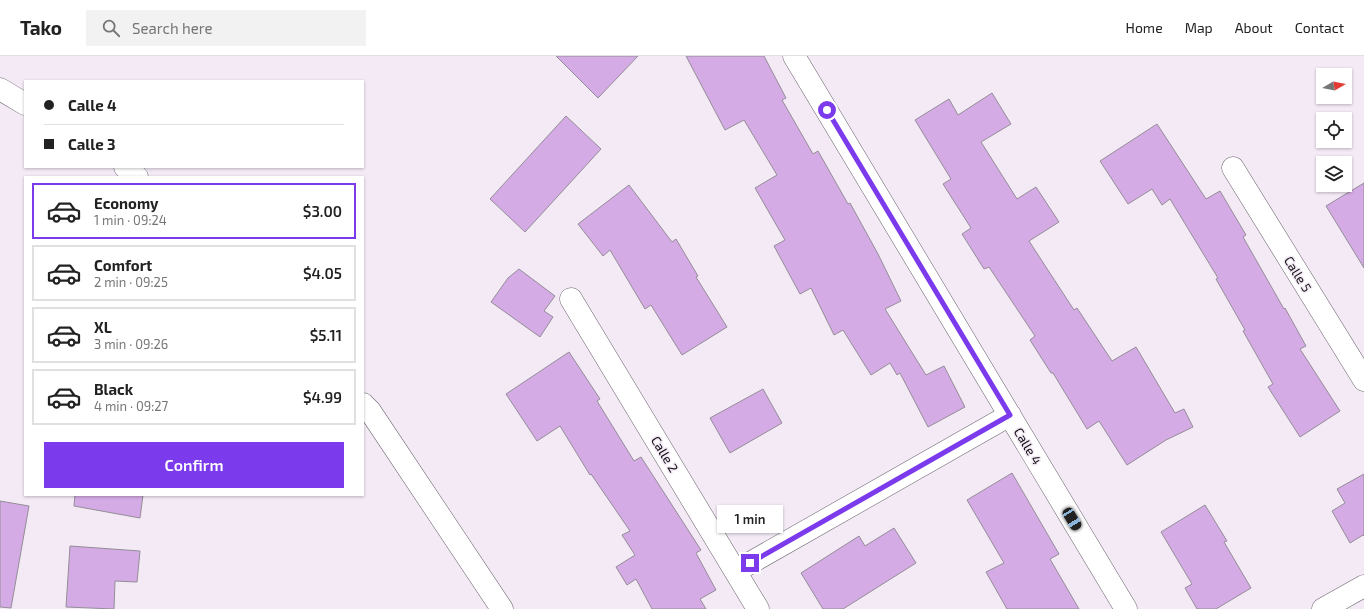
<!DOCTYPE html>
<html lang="en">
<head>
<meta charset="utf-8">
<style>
	:root { --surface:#fff; --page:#f2f2f2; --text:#222; --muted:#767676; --line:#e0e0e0; --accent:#7c3aed }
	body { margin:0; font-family:"Exo 2",sans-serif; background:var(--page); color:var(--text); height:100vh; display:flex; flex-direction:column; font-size:15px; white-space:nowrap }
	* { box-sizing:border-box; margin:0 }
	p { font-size:13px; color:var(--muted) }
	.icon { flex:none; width:22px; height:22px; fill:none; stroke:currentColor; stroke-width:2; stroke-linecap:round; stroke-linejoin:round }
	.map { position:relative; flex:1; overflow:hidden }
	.sheet { position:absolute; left:24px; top:120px; width:340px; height:320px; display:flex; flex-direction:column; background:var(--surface); border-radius:0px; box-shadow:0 1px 3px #0004 }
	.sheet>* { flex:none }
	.hud { position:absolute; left:24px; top:24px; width:340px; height:88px; border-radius:0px; box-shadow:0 1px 3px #0004; display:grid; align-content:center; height:88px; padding:0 20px; background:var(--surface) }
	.needle { width:26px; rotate:80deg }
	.fabs { position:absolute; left:1316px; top:12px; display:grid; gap:8px }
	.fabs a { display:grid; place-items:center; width:36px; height:36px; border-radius:0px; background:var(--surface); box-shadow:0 1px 3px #0004; font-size:20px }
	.end { position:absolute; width:18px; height:18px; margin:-9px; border:5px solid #7c3aed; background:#fff; box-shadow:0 0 0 2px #fff }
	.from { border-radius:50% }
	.bubble { position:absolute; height:28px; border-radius:0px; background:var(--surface); box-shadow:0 1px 3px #0004; font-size:13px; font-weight:600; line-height:28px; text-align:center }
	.car { position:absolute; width:12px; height:24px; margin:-12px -6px; border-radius:5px; box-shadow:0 0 3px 1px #0007; background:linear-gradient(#222 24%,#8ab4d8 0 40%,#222 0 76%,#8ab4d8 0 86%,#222 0) }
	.hud b { display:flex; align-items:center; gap:14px; height:38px; font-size:15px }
	.hud b+b { border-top:1px solid var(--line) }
	.hud i { width:10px; height:10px; background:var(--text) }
	ul { padding:7px 0 0; list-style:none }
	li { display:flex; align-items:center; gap:12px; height:56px; margin:0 8px 6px; padding:0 12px; border:2px solid var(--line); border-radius:0px }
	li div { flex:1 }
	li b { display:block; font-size:15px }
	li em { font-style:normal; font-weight:600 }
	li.active { border-color:var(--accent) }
	li>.icon { width:36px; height:36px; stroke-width:1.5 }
	.primary-button { display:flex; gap:8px; margin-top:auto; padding:8px 20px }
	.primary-button a { flex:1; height:46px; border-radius:0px; background:var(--accent); color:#fff; font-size:16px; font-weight:600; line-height:46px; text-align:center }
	header { display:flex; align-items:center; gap:24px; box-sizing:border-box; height:56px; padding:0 20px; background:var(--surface); border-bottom:1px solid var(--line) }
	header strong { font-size:19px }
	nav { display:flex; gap:22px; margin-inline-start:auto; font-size:14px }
	.search { width:280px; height:36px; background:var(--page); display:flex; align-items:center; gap:10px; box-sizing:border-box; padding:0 14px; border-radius:0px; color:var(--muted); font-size:15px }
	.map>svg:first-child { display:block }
	.building { fill:#d4abe4; stroke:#948d97 }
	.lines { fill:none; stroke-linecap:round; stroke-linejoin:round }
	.street-casing { stroke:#6d656f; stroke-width:23 }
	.secondary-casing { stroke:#6d656f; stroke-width:23 }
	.street { stroke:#fff; stroke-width:22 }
	.secondary { stroke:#fff; stroke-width:22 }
	.route { stroke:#7c3aed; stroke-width:5 }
	.labels { text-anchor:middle; stroke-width:3; stroke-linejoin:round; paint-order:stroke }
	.street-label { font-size:13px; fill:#110f13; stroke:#f3eaf6 }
</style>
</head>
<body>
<header>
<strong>Tako</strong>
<div class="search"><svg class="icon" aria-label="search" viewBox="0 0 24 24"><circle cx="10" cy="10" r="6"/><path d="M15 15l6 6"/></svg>Search here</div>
<nav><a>Home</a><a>Map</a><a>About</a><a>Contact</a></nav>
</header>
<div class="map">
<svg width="1364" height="553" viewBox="0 0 1364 553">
	<rect width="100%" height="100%" fill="#f3eaf6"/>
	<!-- building -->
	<path class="building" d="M556,0H638L598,42Z
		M686,0H764L786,42L782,44L813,98L818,95L848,148L850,147L878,198L901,245L885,253L926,319L944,310L965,351L928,371L900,317L897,319L890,307L871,319L843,274L834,279L811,232L800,238L774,190L785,184L755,132L777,119L744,64L725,74Z
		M992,37L1011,68L981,86L1017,143L1036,131L1059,166L1029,185L1074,254L1077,252L1112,305L1136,291L1175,357L1184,353L1193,371L1166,384L1127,409L1099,365L1087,373L1053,317H1051L1030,284L1035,280L989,211L984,213L962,178L971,172L943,128L951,123L915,64L949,43L958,59Z
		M566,60L601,93L525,176L490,143Z
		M1157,68L1206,143L1220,135L1246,179L1243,181L1284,253L1285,252L1306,290L1300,293L1340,355L1300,381L1268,331L1273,328L1243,275L1245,274L1216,223L1218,222L1170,143L1162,149L1152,133L1128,148L1100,105Z
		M1364,127V212L1326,150Z
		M629,129L672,186L676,183L698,220L696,221L727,271L682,299L651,249L645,253L610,194L603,200L578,168Z
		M519,213L555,240L544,255L553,261L540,281L491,246L508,222Z
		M569,296L600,343L597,345L634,405L641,401L701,494L696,497L716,534L700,543L706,553H652L636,523L627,529L616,511L635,499L622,479L630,475L591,418L590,419L560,370L537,385L506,338Z
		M763,333L782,367L730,397L710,362Z
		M1012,417L1059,498L1050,503L1079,553H1007L986,516L1004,507L967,444Z
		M1364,418V480L1363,479L1350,487L1332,455L1345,447L1337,433Z
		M75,439H143L140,462L74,450Z
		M0,445L29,450L11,552L0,551Z
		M1205,449L1227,485L1224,486L1251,532L1216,553H1197L1185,532L1192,528L1161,476Z
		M894,472L916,507L843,553H823L801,517L859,480L865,490Z
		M70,490L140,495L137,526L115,525L114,553L66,551Z"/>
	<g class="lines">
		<defs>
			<path id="street" d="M794,0L1126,553
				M1233,112L1364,324
				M571,243L758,553
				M736,515L1010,359
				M1323,553L1364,530"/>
			<path id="secondary" d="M0,33L25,48
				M125,111L137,121
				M363,348L370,355L502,553"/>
		</defs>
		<!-- street casing -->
		<use href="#street" class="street-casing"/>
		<!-- secondary casing -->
		<use href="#secondary" class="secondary-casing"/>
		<!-- street -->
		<use href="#street" class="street"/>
		<!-- secondary -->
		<use href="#secondary" class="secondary"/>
	</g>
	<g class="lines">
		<!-- route -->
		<path class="route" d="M750,507L1010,359L827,54"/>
	</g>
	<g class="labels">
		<!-- street labels -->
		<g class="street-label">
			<text transform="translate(1298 218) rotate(58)" y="5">Calle 5</text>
			<text transform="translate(1028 390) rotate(59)" y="5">Calle 4</text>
			<text transform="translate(665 398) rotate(59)" y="5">Calle 2</text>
		</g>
	</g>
</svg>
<div class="fabs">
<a><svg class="needle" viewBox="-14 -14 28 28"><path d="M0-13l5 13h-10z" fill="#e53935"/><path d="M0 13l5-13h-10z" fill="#767676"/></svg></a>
<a><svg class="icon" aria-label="locate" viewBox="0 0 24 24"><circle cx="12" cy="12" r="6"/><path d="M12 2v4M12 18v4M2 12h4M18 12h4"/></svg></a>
<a><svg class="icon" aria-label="layers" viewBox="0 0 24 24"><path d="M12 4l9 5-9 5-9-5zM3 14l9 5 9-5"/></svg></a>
</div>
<i class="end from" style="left:827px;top:54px"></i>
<i class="end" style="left:750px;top:507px"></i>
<div class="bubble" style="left:717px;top:449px;width:66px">1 min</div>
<i class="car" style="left:1072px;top:463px;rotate:149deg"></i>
<div class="hud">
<b><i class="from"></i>Calle 4</b>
<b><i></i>Calle 3</b>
</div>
<section class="sheet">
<ul>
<li class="active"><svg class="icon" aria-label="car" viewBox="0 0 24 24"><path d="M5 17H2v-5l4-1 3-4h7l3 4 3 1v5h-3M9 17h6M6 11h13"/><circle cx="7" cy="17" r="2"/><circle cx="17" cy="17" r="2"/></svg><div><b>Economy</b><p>1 min · 09:24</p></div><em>$3.00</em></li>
<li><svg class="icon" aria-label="car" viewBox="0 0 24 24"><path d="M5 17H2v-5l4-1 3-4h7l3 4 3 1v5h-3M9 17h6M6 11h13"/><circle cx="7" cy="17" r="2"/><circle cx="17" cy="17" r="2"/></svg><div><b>Comfort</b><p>2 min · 09:25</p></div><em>$4.05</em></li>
<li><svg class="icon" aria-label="car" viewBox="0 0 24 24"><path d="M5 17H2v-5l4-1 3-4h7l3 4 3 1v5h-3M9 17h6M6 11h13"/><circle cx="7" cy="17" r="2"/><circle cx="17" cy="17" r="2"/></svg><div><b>XL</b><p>3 min · 09:26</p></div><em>$5.11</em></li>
<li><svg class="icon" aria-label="car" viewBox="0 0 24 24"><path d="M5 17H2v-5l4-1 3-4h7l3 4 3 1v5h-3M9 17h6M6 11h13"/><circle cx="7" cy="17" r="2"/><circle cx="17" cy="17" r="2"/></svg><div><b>Black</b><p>4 min · 09:27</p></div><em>$4.99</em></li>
</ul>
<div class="primary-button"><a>Confirm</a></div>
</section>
</div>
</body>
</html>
